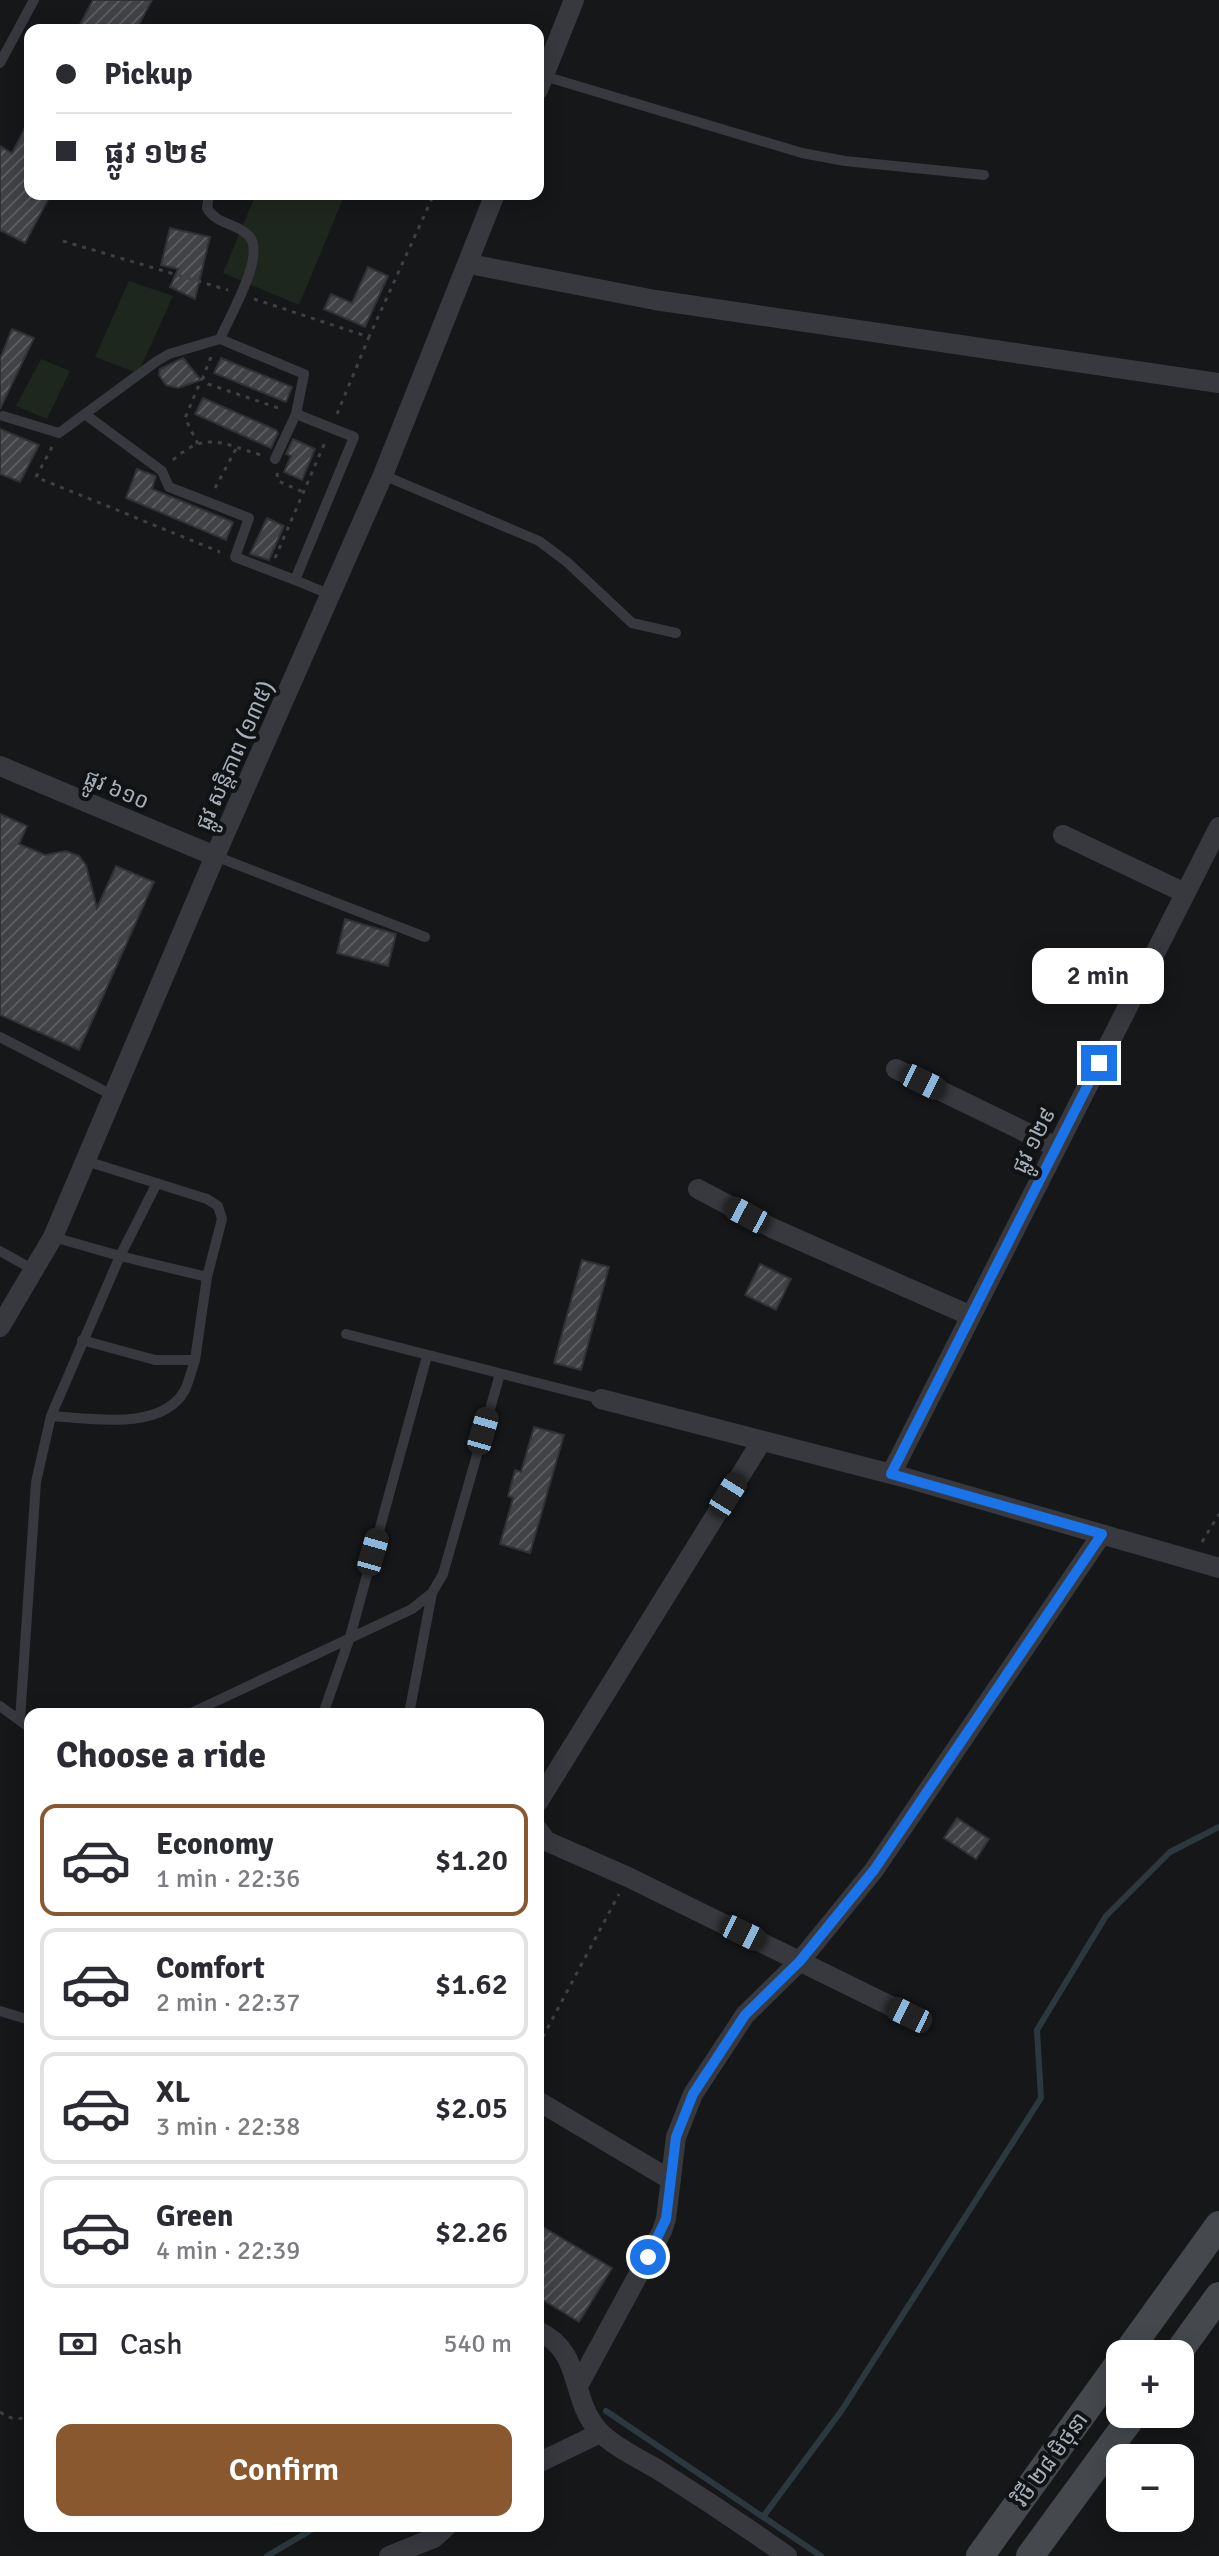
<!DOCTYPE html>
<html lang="en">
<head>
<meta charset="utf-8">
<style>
	:root { --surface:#fff; --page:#f2f2f3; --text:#2b2b33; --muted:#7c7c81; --line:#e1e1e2; --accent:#8a582e }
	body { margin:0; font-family:Signika,"Noto Sans Khmer",sans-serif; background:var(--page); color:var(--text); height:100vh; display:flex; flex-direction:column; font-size:30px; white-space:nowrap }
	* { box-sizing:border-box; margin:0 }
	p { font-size:26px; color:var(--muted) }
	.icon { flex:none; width:44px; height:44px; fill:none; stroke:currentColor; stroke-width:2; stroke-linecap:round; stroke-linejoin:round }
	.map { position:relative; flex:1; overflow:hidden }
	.panel { position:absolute; left:24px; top:1708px; width:520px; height:824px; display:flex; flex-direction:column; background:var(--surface); border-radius:16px; box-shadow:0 4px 20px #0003 }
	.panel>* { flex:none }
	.top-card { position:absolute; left:24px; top:24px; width:520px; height:176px; border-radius:16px; box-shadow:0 4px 20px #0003; display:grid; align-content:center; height:176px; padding:0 32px; background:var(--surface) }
	.fabs { position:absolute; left:1106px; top:2340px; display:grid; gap:16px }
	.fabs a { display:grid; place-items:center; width:88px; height:88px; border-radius:16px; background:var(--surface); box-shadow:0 4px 20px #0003; font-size:40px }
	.end { position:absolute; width:36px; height:36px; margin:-18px; border:10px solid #1a73e8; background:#fff; box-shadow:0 0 0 4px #fff }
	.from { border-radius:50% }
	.bubble { position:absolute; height:56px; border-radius:16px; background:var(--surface); box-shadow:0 4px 20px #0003; font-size:26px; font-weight:600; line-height:56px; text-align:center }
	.car { position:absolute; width:24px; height:48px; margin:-24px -12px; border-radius:10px; box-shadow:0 0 6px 2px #0007; background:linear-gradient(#222 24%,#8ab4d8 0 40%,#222 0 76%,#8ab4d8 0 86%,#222 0) }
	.top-card b { display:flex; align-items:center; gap:28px; height:76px; font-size:30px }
	.top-card b+b { border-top:2px solid var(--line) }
	.top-card i { width:20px; height:20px; background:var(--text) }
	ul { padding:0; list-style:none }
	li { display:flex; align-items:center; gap:24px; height:112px; margin:0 16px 12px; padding:0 16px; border:4px solid var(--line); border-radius:16px }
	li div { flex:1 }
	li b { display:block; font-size:30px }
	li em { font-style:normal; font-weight:600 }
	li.selected { border-color:var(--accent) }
	li>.icon { width:72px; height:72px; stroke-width:1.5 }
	h2 { padding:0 32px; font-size:36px; line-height:96px }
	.pay { display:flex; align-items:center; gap:20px; height:88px; padding:0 32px; font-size:30px }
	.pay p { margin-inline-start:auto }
	.action { display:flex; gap:16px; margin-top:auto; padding:16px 32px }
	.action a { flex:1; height:92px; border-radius:16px; background:var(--accent); color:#fff; font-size:32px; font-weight:600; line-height:92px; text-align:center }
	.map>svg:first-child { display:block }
	.green { fill:#1e271e }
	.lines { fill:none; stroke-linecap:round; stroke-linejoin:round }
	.stream { stroke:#2b393e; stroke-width:6 }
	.building { fill:url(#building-hatch); stroke:#303135; stroke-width:2 }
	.path { stroke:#3d4145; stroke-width:3; stroke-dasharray:4 6; stroke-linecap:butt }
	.service { stroke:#37393e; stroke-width:10 }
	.minor { stroke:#37393e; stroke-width:20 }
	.secondary { stroke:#45494e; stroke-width:28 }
	.route { stroke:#1a73e8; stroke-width:10 }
	.labels { text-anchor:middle; stroke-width:8; stroke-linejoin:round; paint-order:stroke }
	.street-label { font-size:22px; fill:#a7b0ba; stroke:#111214 }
</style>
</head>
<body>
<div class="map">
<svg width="1219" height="2556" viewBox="0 0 1219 2556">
	<defs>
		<pattern id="building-hatch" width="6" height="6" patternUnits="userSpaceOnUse" patternTransform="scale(2)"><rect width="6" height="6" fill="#404246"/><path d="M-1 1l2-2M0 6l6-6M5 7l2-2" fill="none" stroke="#595b5f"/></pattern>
	</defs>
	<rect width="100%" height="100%" fill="#161719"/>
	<!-- green -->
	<path class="green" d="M256,194H345L299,305L223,273Z
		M129,281L173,296L138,373L95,357Z
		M41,359L70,371L47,419L16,406Z"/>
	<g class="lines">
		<!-- stream -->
		<path class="stream" d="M606,2411L821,2556
			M763,2517L842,2410L1041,2098L1037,2030L1106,1916L1170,1852L1219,1827
			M267,2556L318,2526"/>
	</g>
	<!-- building -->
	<path class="building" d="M93,0H152L136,30H77Z
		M30,118V194H51L25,243L0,230V146L12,153Z
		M170,228L210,237L195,299L170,287L178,269L161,265Z
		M368,267L388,276L365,327L324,309L331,294L352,303Z
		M12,329L34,338L0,409V359Z
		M183,358L201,380L178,388L166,385L159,375L160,369Z
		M221,358L292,387L286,402L214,373Z
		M203,398L276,430L278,433L271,448L195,414Z
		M0,429L39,445L20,482L0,474Z
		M293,439L315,449L302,480L284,472L291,456L286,454Z
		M137,469L156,476L152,489L233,522L226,540L126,498Z
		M267,518L284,526L269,560L250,554Z
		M0,814L27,826L19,844L45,855L66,851L79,856L86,865L97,908L116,866L154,882L79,1050L0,1015Z
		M345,919L396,934L388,966L337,953Z
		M582,1260L609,1267L581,1370L554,1363Z
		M760,1264L791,1279L776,1310L745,1295Z
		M534,1427L564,1435L530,1553L500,1544L513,1498L508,1496L515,1470L521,1472Z
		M957,1818L989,1839L976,1859L944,1838Z
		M538,2224L612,2268L579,2322L538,2297Z"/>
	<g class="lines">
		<!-- path -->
		<path class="path" d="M63,241L228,290
			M254,299L369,337L434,194
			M211,357L203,377L208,384L281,409
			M337,414L369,337
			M198,444L185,418L202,378
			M52,447L36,477L220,552
			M173,460C206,430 223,444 261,455
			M277,473L278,481L303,492
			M215,488L236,449
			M275,558L326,440
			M1202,1542L1219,1514
			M538,2046L619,1894
			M0,2412C11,2419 18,2422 30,2414"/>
		<!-- service -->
		<path class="service" d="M0,63L34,0
			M544,76L802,153L845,161L984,175
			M220,339L304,374L296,414L354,437L295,580L331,595
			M86,415L162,471L169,487L249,518L235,557L295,580
			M3,416L59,433L157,361L169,354L220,339C229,317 268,253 248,235C235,223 216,224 207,208L209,194
			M275,459L296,414
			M383,475L539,541L567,562L632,623L676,633
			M215,856L425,937
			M0,1037L114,1096
			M53,1237L120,1256L207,1277
			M0,1251L34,1270
			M346,1334L601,1399
			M82,1340L155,1360H195L207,1277L222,1219L218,1206L207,1199L86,1161
			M51,1416C90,1418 162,1432 185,1390C189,1381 192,1369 195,1360
			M0,1706L30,1728
			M189,1714L412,1609L432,1593L443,1574L500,1374
			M323,1714L350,1637L427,1356
			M409,1714L432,1593
			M20,1720L36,1482L51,1416L120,1256L157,1183
			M0,2011L30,2020"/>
		<!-- minor -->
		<path class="minor" d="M538,90L574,0
			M469,264L655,300L1219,383
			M0,766L215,856
			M1063,835L1185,893
			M896,1069L1056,1147
			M698,1189L772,1228L971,1316
			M0,1327L53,1237L215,856L383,475L495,194
			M601,1399L903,1477L1219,1568
			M891,1474L1219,827
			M538,1802L761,1442
			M538,1830L546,1841L628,1877L909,2015
			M538,2101L671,2180
			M538,2331C584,2352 569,2399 599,2431C612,2446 642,2460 660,2471C703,2498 745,2526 787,2556
			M578,2386L662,2231L666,2219L676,2137L693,2094L745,2015L800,1961L874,1870L1102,1534
			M538,2463L600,2433
			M389,2556L434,2538L447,2526"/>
		<!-- secondary -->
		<path class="secondary" d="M1126,2354L1219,2225
			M1177,2354L1219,2296
			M980,2556L1120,2362
			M1030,2556L1134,2414"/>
	</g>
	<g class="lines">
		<!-- route -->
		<path class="route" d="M648,2257L666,2219L676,2137L693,2094L745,2015L800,1961L874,1870L1102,1534L891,1474L1099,1063"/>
	</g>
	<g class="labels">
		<!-- street labels -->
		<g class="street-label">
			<text transform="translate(234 755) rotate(-66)" y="8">ផ្លូវ សន្តិភាព (១៣៥)</text>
			<text transform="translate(117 789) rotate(23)" y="8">ផ្លូវ ៦១០</text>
			<text transform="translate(1033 1140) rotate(-63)" y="8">ផ្លូវ ១២៩</text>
			<text transform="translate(1050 2459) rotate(-54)" y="8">វិថី ២៨ មិថុនា</text>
		</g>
	</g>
</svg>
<div class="fabs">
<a>+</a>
<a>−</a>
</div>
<i class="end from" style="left:648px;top:2257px"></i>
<i class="end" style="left:1099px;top:1063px"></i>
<div class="bubble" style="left:1032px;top:948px;width:132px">2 min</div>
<i class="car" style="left:923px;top:1082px;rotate:116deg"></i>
<i class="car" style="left:747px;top:1215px;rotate:298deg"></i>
<i class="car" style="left:483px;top:1431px;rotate:16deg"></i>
<i class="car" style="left:728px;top:1495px;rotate:32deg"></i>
<i class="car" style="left:373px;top:1552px;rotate:16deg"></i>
<i class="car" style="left:743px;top:1933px;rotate:116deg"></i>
<i class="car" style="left:909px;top:2015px;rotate:296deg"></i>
<div class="top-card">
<b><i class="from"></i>Pickup</b>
<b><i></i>ផ្លូវ ១២៩</b>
</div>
<section class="panel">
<h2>Choose a ride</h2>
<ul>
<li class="selected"><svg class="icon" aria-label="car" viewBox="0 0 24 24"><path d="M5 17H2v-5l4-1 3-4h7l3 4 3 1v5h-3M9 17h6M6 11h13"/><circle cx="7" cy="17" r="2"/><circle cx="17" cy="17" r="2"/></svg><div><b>Economy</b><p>1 min · 22:36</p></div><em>$1.20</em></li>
<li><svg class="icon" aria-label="car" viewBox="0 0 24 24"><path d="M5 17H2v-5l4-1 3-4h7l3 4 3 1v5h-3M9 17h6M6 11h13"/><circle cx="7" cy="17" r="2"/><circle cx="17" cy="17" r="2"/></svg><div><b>Comfort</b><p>2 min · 22:37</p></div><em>$1.62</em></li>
<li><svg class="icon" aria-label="car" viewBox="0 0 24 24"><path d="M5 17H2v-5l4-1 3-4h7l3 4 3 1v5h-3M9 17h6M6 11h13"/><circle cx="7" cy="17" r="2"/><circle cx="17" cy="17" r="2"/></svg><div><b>XL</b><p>3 min · 22:38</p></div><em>$2.05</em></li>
<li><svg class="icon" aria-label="car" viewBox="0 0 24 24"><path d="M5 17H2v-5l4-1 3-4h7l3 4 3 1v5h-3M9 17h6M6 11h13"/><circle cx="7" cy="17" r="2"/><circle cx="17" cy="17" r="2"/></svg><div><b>Green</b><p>4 min · 22:39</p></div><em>$2.26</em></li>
</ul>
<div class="pay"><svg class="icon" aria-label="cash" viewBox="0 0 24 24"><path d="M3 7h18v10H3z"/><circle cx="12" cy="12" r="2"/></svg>Cash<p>540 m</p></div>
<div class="action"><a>Confirm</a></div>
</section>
</div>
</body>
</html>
